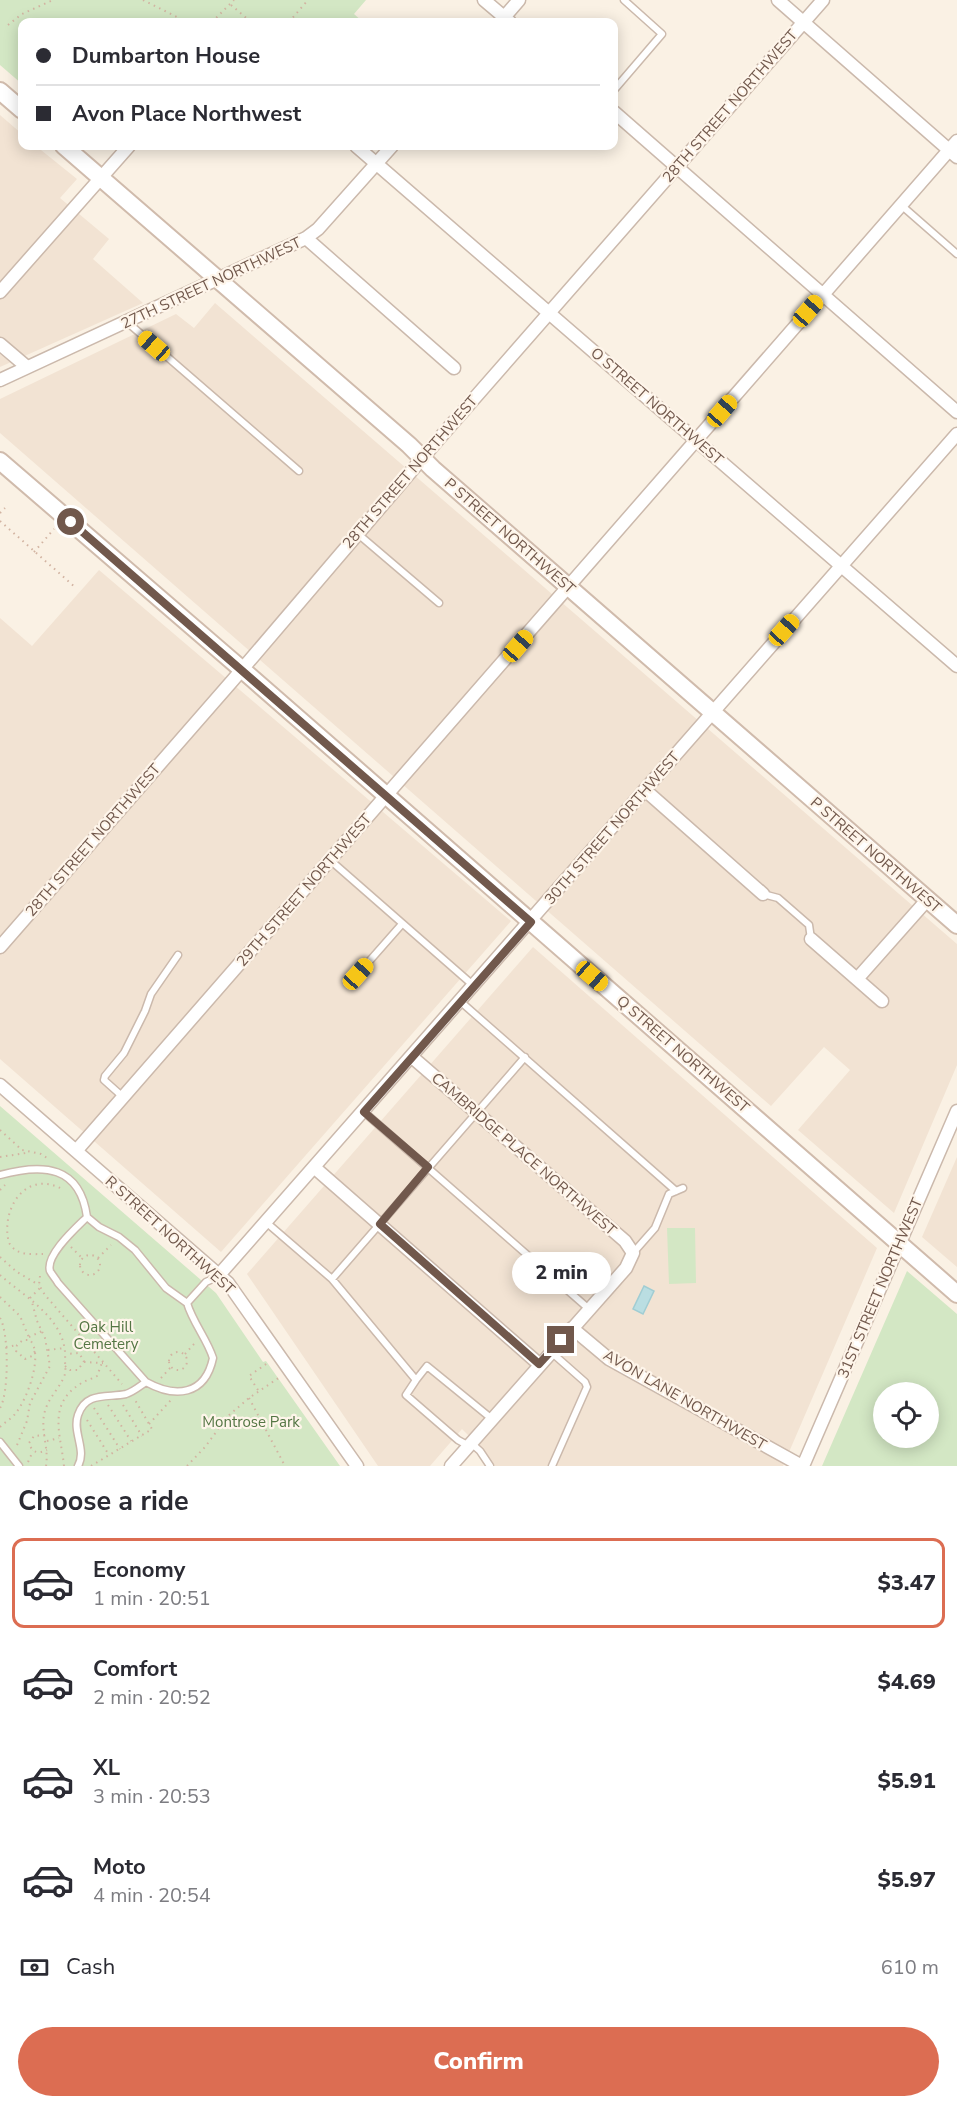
<!DOCTYPE html>
<html lang="en">
<head>
<meta charset="utf-8">
<style>
	:root { --surface:#fff; --page:#f7f7f7; --text:#2b2b33; --muted:#7c7c81; --line:#e1e1e2; --accent:#dc6d52 }
	body { margin:0; font-family:"Nunito Sans",sans-serif; background:var(--page); color:var(--text); height:100vh; display:flex; flex-direction:column; font-size:22px; white-space:nowrap }
	* { box-sizing:border-box; margin:0 }
	p { font-size:20px; color:var(--muted) }
	.icon { flex:none; width:33px; height:33px; fill:none; stroke:currentColor; stroke-width:2; stroke-linecap:round; stroke-linejoin:round }
	.map { position:relative; height:1466px; overflow:hidden }
	.sheet { display:flex; flex-direction:column; background:var(--surface); flex:1 }
	.sheet>* { flex:none }
	.hud { position:absolute; left:18px; top:18px; width:600px; height:132px; border-radius:12px; box-shadow:0 3px 15px #0003; display:grid; align-content:center; height:132px; padding:0 18px; background:var(--surface) }
	.fabs { position:absolute; left:873px; top:1382px; display:grid; gap:12px }
	.fabs a { display:grid; place-items:center; width:66px; height:66px; border-radius:50%; background:var(--surface); box-shadow:0 3px 15px #0003; font-size:30px }
	.end { position:absolute; width:27px; height:27px; margin:-14px; border:8px solid #71584c; background:#fff; box-shadow:0 0 0 3px #fff }
	.from { border-radius:50% }
	.bubble { position:absolute; height:42px; border-radius:21px; background:var(--surface); box-shadow:0 3px 15px #0003; font-size:20px; font-weight:800; line-height:42px; text-align:center }
	.car { position:absolute; width:18px; height:36px; margin:-18px -9px; border-radius:8px; box-shadow:0 0 4px 2px #0007; background:linear-gradient(#f5c518 24%,#345 0 40%,#f5c518 0 76%,#345 0 86%,#f5c518 0) }
	.hud b { display:flex; align-items:center; gap:21px; height:57px; font-size:22px }
	.hud b+b { border-top:2px solid var(--line) }
	.hud i { width:15px; height:15px; background:var(--text) }
	ul { padding:0; list-style:none }
	li { display:flex; align-items:center; gap:18px; height:90px; margin:0 12px 9px; padding:0 6px; border:3px solid transparent; border-radius:12px }
	li div { flex:1 }
	li b { display:block; font-size:22px }
	li em { font-style:normal; font-weight:800 }
	li.selected { border-color:var(--accent) }
	li>.icon { width:54px; height:54px; stroke-width:1.5 }
	h2 { padding:0 18px; font-size:27px; line-height:72px }
	.pay { display:flex; align-items:center; gap:15px; height:66px; padding:0 18px; font-size:22px }
	.pay p { margin-inline-start:auto }
	.button { display:flex; gap:12px; margin-top:auto; padding:12px 18px }
	.button a { flex:1; height:69px; border-radius:36px; background:var(--accent); color:#fff; font-size:24px; font-weight:800; line-height:69px; text-align:center }
	.map>svg:first-child { display:block }
	.residential { fill:#f2e3d3 }
	.green { fill:#d3e7c4; fill-rule:evenodd }
	.water { fill:#badee2; stroke:#a1cdd3; stroke-width:1.5 }
	.lines { fill:none; stroke-linecap:round; stroke-linejoin:round }
	.lane-casing { stroke:#cbb9ac; stroke-width:9 }
	.street-casing { stroke:#cbb9ac; stroke-width:15 }
	.secondary-casing { stroke:#d0bbac; stroke-width:20 }
	.path { stroke:#d2b3a1; stroke-width:2; stroke-dasharray:1.5 4.5; stroke-linecap:butt }
	.lane { stroke:#fff; stroke-width:6 }
	.street { stroke:#fff; stroke-width:12 }
	.secondary { stroke:#fff; stroke-width:16 }
	.route { stroke:#71584c; stroke-width:8 }
	.labels { text-anchor:middle; stroke-width:4.5; stroke-linejoin:round; paint-order:stroke }
	.street-label { font-size:15px; fill:#71584c; stroke:#fef5ea }
	.park-label { font-size:15px; fill:#547644; stroke:#fef5ea }
</style>
</head>
<body>
<div class="map">
<svg width="957" height="1466" viewBox="0 0 957 1466">
	<rect width="100%" height="100%" fill="#faf1e4"/>
	<!-- residential -->
	<path class="residential" d="M0,115L22,134V146H36L77,179L60,198L109,239L93,259L143,303L0,367Z
		M215,303L957,944V1065L894,1213L798,1130L850,1070L824,1047L771,1106L0,433V399L176,314L194,328Z
		M99,570L511,921L221,1252L0,1059V618L32,646Z
		M533,947L877,1248L783,1466H495L484,1451L462,1429L430,1466H378L247,1274Z
		M957,1157V1267L922,1237Z"/>
	<!-- green -->
	<path class="green" d="M0,0H366L354,14L363,22H22V84L0,65Z
		M0,1106L216,1293L263,1362L266,1361L340,1466H0Z
		M667,1228H695L696,1283L669,1284Z
		M907,1271L957,1314V1466H822ZM884,1392H928V1437H884Z"/>
	<!-- water -->
	<path class="water" d="M644,1286L654,1291L643,1314L633,1309Z"/>
	<g class="lines">
		<defs>
			<path id="lane" d="M614,90L662,34L624,0
				M901,205L957,254
				M127,322L299,471
				M358,534L439,603
				M330,860L474,986
				M763,894L778,898L809,925L811,939
				M358,974L402,924
				M461,1002L676,1191
				M123,1097L104,1080L105,1076L124,1053L145,1011L151,994L178,955
				M364,1112L589,1309
				M0,1175C44,1163 80,1166 87,1217C77,1227 45,1255 50,1271C52,1275 56,1279 58,1283L146,1382C175,1398 205,1396 213,1358C207,1339 193,1323 187,1303L206,1282L219,1276
				M87,1217L99,1227L119,1237L135,1250L166,1288L187,1303
				M267,1223L332,1279L525,1057
				M633,1253L655,1228L669,1194L683,1188
				M332,1279L416,1380L406,1395L458,1440L469,1446
				M551,1352L585,1382L587,1387L552,1466
				M416,1380L427,1366L492,1419
				M0,1442L19,1466
				M471,1443L480,1451L490,1466
				M78,1466C87,1450 72,1432 78,1415C86,1391 108,1398 126,1394C133,1392 140,1386 146,1382"/>
			<path id="street" d="M484,0L510,22
				M778,0L957,157
				M500,22L519,0
				M614,112L957,412
				M356,146L957,666
				M306,238L454,368
				M0,292L129,146
				M0,344L27,367
				M0,380L306,238L318,229L392,146
				M645,790L763,894
				M811,939L882,1001
				M0,947L233,680L437,441L823,0
				M857,979L927,900
				M412,1057L625,1241L633,1253L626,1268L451,1466
				M0,1085L228,1283L357,1466
				M76,1151L957,141
				M315,1168L539,1364
				M219,1275L957,434
				M572,1328L609,1359L802,1466
				M803,1466L957,1111"/>
			<path id="secondary" d="M0,91L22,110
				M64,146L409,445L433,469L957,925
				M0,461L253,679L957,1294"/>
		</defs>
		<!-- lane casing -->
		<use href="#lane" class="lane-casing"/>
		<!-- street casing -->
		<use href="#street" class="street-casing"/>
		<!-- secondary casing -->
		<use href="#secondary" class="secondary-casing"/>
		<!-- path -->
		<path class="path" d="M143,0L187,22
			M231,5L251,22
			M212,22L234,0
			M289,22L308,0
			M8,25L22,14L53,0
			M0,513L5,508
			M0,521L76,588
			M34,552L54,529
			M0,1130L22,1150L41,1154L50,1160
			M0,1157L26,1153
			M0,1190L5,1185
			M71,1247L82,1258
			M43,1254C36,1254 26,1255 20,1252C15,1251 12,1247 9,1243C0,1209 26,1168 64,1190
			M80 1265a10 10 0 1 1 20 0a10 10 0 1 1-20 0Z
			M0,1257L17,1272L39,1285
			M98,1258L111,1245
			M0,1275C26,1298 68,1320 65,1360C65,1365 66,1369 65,1374C60,1389 47,1398 44,1415C41,1432 49,1449 46,1466
			M40,1276L39,1285L45,1295L122,1384
			M0,1297L20,1316L30,1340
			M30,1298L41,1287
			M0,1318C9,1332 9,1394 0,1408
			M29,1337L42,1331
			M6,1347L17,1345
			M48,1350L65,1348
			M169 1361a9 9 0 1 1 18 0a9 9 0 1 1-18 0Z
			M185,1354L194,1344
			M84,1362L103,1363
			M65,1366L70,1370H78L84,1361L79,1353L66,1354
			M161,1378L171,1367
			M258,1390L249,1376L269,1362
			M249,1398L285,1466
			M108,1405L131,1441
			M123,1405L142,1436
			M94,1408L120,1449
			M87,1420L109,1455
			M149,1424L171,1400
			M0,1427C5,1422 11,1419 15,1414C27,1400 44,1355 30,1340H23L17,1345L16,1351L25,1359L32,1356L35,1351
			M45,1435L34,1436L29,1443C32,1453 38,1454 47,1450
			M47,1441L59,1438
			M17,1445L27,1421L30,1403L50,1366L45,1338L37,1321L32,1302
			M28,1462L33,1451
			M64,1466C61,1435 47,1405 80,1384C86,1380 92,1379 97,1376L103,1360
			M91,1466L152,1429L135,1400
			M187,1466L205,1447L228,1416L249,1398L280,1377"/>
		<!-- lane -->
		<use href="#lane" class="lane"/>
		<!-- street -->
		<use href="#street" class="street"/>
		<!-- secondary -->
		<use href="#secondary" class="secondary"/>
	</g>
	<g class="lines">
		<!-- route -->
		<path class="route" d="M71,522L531,922L364,1112L428,1167L380,1224L539,1364L561,1340"/>
	</g>
	<g class="labels">
		<!-- street labels -->
		<g class="street-label">
			<text transform="translate(730 106) rotate(-49)" y="5">28TH STREET NORTHWEST</text>
			<text transform="translate(211 283) rotate(-25)" y="5">27TH STREET NORTHWEST</text>
			<text transform="translate(657 406) rotate(41)" y="5">O STREET NORTHWEST</text>
			<text transform="translate(410 472) rotate(-49)" y="5">28TH STREET NORTHWEST</text>
			<text transform="translate(510 536) rotate(41)" y="5">P STREET NORTHWEST</text>
			<text transform="translate(612 828) rotate(-49)" y="5">30TH STREET NORTHWEST</text>
			<text transform="translate(93 840) rotate(-49)" y="5">28TH STREET NORTHWEST</text>
			<text transform="translate(876 855) rotate(41)" y="5">P STREET NORTHWEST</text>
			<text transform="translate(304 890) rotate(-49)" y="5">29TH STREET NORTHWEST</text>
			<text transform="translate(683 1054) rotate(41)" y="5">Q STREET NORTHWEST</text>
			<text transform="translate(524 1154) rotate(41)" y="5">CAMBRIDGE PLACE NORTHWEST</text>
			<text transform="translate(170 1235) rotate(42)" y="5">R STREET NORTHWEST</text>
			<text transform="translate(880 1288) rotate(-67)" y="5">31ST STREET NORTHWEST</text>
			<text transform="translate(685 1400) rotate(30)" y="5">AVON LANE NORTHWEST</text>
		</g>
		<!-- park labels -->
		<g class="park-label">
			<text x="106" y="1332">Oak Hill<tspan x="106" dy="17">Cemetery</tspan></text>
			<text x="251" y="1427">Montrose Park</text>
		</g>
	</g>
</svg>
<div class="fabs">
<a><svg class="icon" aria-label="locate" viewBox="0 0 24 24"><circle cx="12" cy="12" r="6"/><path d="M12 2v4M12 18v4M2 12h4M18 12h4"/></svg></a>
</div>
<i class="end from" style="left:71px;top:522px"></i>
<i class="end" style="left:561px;top:1340px"></i>
<div class="bubble" style="left:512px;top:1252px;width:99px">2 min</div>
<i class="car" style="left:808px;top:311px;rotate:41deg"></i>
<i class="car" style="left:154px;top:346px;rotate:311deg"></i>
<i class="car" style="left:722px;top:411px;rotate:41deg"></i>
<i class="car" style="left:784px;top:630px;rotate:42deg"></i>
<i class="car" style="left:518px;top:646px;rotate:41deg"></i>
<i class="car" style="left:358px;top:974px;rotate:42deg"></i>
<i class="car" style="left:592px;top:976px;rotate:131deg"></i>
<div class="hud">
<b><i class="from"></i>Dumbarton House</b>
<b><i></i>Avon Place Northwest</b>
</div>
</div>
<section class="sheet">
<h2>Choose a ride</h2>
<ul>
<li class="selected"><svg class="icon" aria-label="car" viewBox="0 0 24 24"><path d="M5 17H2v-5l4-1 3-4h7l3 4 3 1v5h-3M9 17h6M6 11h13"/><circle cx="7" cy="17" r="2"/><circle cx="17" cy="17" r="2"/></svg><div><b>Economy</b><p>1 min · 20:51</p></div><em>$3.47</em></li>
<li><svg class="icon" aria-label="car" viewBox="0 0 24 24"><path d="M5 17H2v-5l4-1 3-4h7l3 4 3 1v5h-3M9 17h6M6 11h13"/><circle cx="7" cy="17" r="2"/><circle cx="17" cy="17" r="2"/></svg><div><b>Comfort</b><p>2 min · 20:52</p></div><em>$4.69</em></li>
<li><svg class="icon" aria-label="car" viewBox="0 0 24 24"><path d="M5 17H2v-5l4-1 3-4h7l3 4 3 1v5h-3M9 17h6M6 11h13"/><circle cx="7" cy="17" r="2"/><circle cx="17" cy="17" r="2"/></svg><div><b>XL</b><p>3 min · 20:53</p></div><em>$5.91</em></li>
<li><svg class="icon" aria-label="car" viewBox="0 0 24 24"><path d="M5 17H2v-5l4-1 3-4h7l3 4 3 1v5h-3M9 17h6M6 11h13"/><circle cx="7" cy="17" r="2"/><circle cx="17" cy="17" r="2"/></svg><div><b>Moto</b><p>4 min · 20:54</p></div><em>$5.97</em></li>
</ul>
<div class="pay"><svg class="icon" aria-label="cash" viewBox="0 0 24 24"><path d="M3 7h18v10H3z"/><circle cx="12" cy="12" r="2"/></svg>Cash<p>610 m</p></div>
<div class="button"><a>Confirm</a></div>
</section>
</body>
</html>
